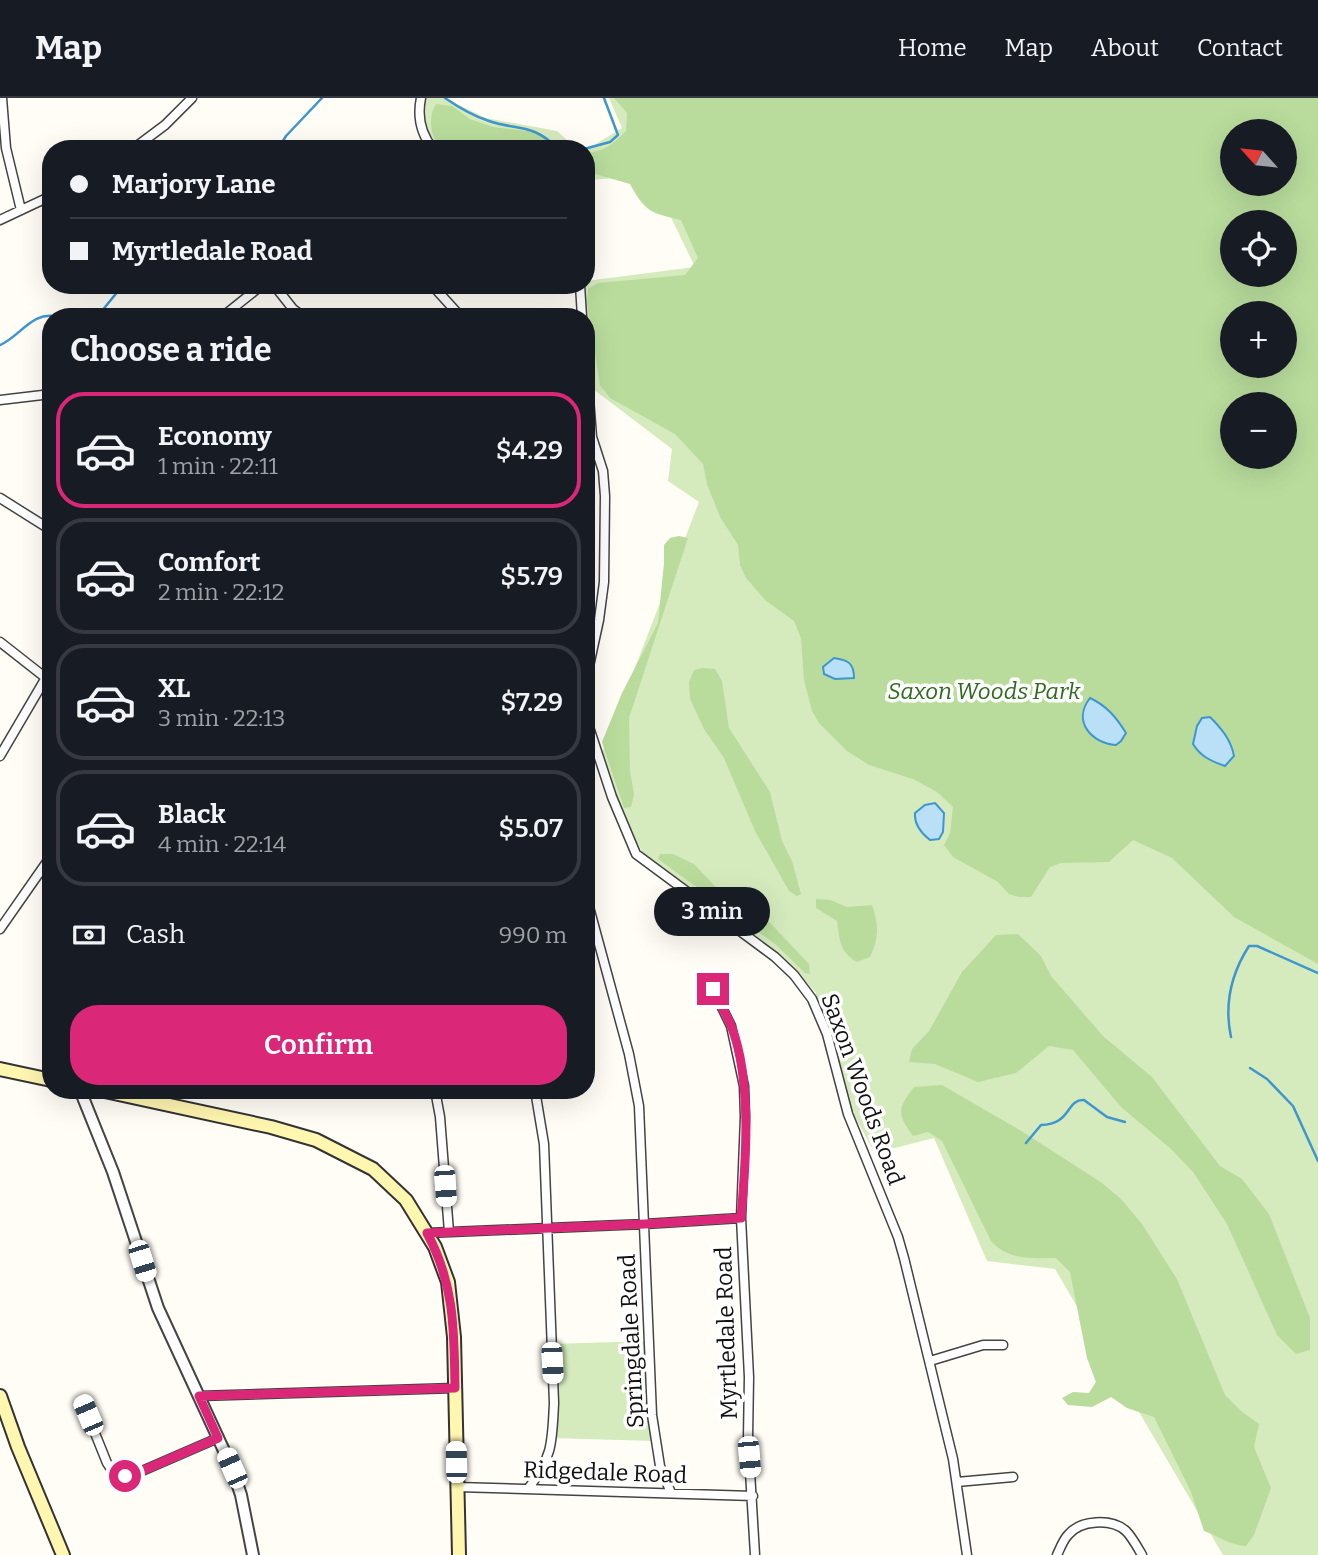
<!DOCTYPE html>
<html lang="en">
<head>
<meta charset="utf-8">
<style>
	:root { --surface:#171b24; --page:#20242c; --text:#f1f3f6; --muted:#9ea1a6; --line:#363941; --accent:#db2777 }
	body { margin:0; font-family:Bitter,serif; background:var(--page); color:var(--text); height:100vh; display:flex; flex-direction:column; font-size:26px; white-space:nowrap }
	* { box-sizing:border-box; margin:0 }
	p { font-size:23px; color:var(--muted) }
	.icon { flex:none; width:38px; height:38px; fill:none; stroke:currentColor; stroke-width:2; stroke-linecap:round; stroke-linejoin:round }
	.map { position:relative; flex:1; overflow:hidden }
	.side { position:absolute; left:42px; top:210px; width:553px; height:791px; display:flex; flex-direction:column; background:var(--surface); border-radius:28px; box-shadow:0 7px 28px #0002 }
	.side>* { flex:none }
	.banner { position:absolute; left:42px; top:42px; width:553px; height:154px; border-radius:28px; box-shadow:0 7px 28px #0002; display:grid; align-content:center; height:154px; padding:0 28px; background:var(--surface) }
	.needle { width:46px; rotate:297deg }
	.fabs { position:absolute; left:1220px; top:21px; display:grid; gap:14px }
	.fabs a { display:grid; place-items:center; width:77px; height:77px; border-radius:50%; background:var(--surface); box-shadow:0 7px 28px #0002; font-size:35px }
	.end { position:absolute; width:32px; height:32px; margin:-16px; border:9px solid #db2777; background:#fff; box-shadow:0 0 0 4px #fff }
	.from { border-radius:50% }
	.bubble { position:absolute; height:49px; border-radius:24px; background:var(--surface); box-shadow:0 7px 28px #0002; font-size:23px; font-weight:600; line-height:49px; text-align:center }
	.car { position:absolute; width:21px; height:42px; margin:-21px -10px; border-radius:9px; box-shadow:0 0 5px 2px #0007; background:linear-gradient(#fff 24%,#345 0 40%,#fff 0 76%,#345 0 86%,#fff 0) }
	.banner b { display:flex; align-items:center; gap:24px; height:66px; font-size:26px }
	.banner b+b { border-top:2px solid var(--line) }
	.banner i { width:18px; height:18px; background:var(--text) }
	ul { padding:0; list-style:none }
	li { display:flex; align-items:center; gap:21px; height:116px; margin:0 14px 10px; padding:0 14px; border:4px solid var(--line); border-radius:28px }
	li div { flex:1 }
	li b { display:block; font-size:26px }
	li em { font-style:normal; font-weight:600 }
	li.selected { border-color:var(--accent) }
	li>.icon { width:63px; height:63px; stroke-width:1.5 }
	h2 { padding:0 28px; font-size:32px; line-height:84px }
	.pay { display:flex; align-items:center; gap:18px; height:77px; padding:0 28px; font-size:26px }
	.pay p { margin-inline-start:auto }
	.cta { display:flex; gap:14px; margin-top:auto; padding:14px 28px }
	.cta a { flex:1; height:80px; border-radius:28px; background:var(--accent); color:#fff; font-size:28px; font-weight:600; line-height:80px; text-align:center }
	header { display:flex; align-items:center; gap:42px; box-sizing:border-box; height:98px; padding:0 35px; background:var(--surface); border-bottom:2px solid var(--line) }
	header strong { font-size:33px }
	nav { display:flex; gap:38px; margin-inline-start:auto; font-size:24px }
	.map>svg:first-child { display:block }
	.green { fill:#d5ebbd; fill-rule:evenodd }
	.forest { fill:#b9dc9c; fill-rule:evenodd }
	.water { fill:#b9e0f7; stroke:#3f96cf; stroke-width:2 }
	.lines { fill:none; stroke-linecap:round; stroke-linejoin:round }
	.stream { stroke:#3f96cf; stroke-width:2.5 }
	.minor-casing { stroke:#444; stroke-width:11 }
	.tertiary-casing { stroke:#444; stroke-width:14 }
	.secondary-casing { stroke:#333; stroke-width:16 }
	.minor { stroke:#fff; stroke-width:8 }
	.tertiary { stroke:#fff; stroke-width:10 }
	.secondary { stroke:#fff6b0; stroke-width:12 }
	.route { stroke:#db2777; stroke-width:9 }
	.labels { text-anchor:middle; stroke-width:7; stroke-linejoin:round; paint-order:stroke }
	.park-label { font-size:23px; font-style:italic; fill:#2f6b1f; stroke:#fff }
	.street-label { font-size:23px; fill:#111; stroke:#fff }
</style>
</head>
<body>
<header>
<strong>Map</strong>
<nav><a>Home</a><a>Map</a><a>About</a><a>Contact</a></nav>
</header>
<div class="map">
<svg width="1318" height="1457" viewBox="0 0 1318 1457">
	<rect width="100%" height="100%" fill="#fffdf5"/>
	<!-- green -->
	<path class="green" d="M424,0H444L486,20L557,33L577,51H436C427,37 419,17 424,0Z
		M609,0H1318V1457H1223L1055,1171L987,1163L934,1040L875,1055L852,1014L830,929L815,894L787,863L644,757L623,719L602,655L699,404L668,383L672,351L593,291L581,187H586V183L695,169L651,78L586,82V52L622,30ZM1232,33H1284V86H1232ZM1232,124H1284V177H1232ZM1232,215H1284V268H1232ZM1232,306H1284V359H1232Z
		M649,1243L655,1343L552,1340L551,1246Z"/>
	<!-- forest -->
	<path class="forest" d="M614,0H1318V866L1234,819L1172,760L1133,742L1109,764L1061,765L1050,769L1031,799H1019L1009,796L998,784L953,759L944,747L950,735L953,709L937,694L913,681L869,667L847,653L819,625L812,613L804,582L801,540L794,523L765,502L746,480L740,467L738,447L720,419L707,386L703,366L675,336L610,300L600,287L587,206L588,191L598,185L685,177L698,160L681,122C651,115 645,114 630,86L592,75H586V55C604,54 614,45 626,33L627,15ZM1232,33H1284V86H1232ZM1232,124H1284V177H1232ZM1232,215H1284V268H1232ZM1232,306H1284V359H1232Z
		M436,6L452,8L470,21L493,29L535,34L559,51H440C431,38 427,20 436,6Z
		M679,438L688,440L629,620L630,673L634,696L631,709L624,710L602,644L622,595L658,525L664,465V447L670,440Z
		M703,570L715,571L722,583L729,630L770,694L782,743L792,763L801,796L797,798L789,793L755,733L724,660L704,631L690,601L689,584L694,572Z
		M660,756H673L694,766L725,799L756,810L809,866L810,876L805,875L775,846L658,761Z
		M816,801L830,802L847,809L872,807C879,827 879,840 870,859L857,864C839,853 840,843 837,823L816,810Z
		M1018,836L1041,858L1051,878L1103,938L1152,979L1220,1068L1242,1081L1269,1116L1310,1220V1252L1296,1256L1277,1237L1227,1126L1193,1074L1170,1050L1121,1009L1073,952L1049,948L1016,975L978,984L935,966L909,964L912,951L929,933L962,874L996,837Z
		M942,987L1023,1034L1102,1085L1121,1101L1142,1126L1177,1181L1225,1297L1241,1313L1259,1326L1254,1349L1271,1390L1254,1437L1246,1448C1232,1448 1218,1438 1204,1433L1191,1394L1154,1319L1127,1310L1111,1299L1092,1309L1068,1307L1062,1300L1073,1294L1089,1295L1096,1284L1087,1260L1070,1174L1056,1160C1031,1160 1009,1163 991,1143L942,1043L928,1034L913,1038C897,1016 897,1011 914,989Z"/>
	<!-- water -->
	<path class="water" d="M834,560C848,562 854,565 854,580L835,581L824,576L823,569Z
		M1090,600C1107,608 1116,619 1126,635L1121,643L1116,647C1091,645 1072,623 1090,600Z
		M1210,619C1222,631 1231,642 1234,658L1225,668C1211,663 1201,659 1193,646L1197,628L1202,620Z
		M935,705L944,715L943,734L939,741L930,742C921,735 914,727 915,715L925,707Z"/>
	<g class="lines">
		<!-- stream -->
		<path class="stream" d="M445,0C458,9 473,18 489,23C519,33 533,25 558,51
			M278,51L286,38L322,0
			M584,51L610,44L618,37L604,0
			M97,219L123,187
			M0,247C21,238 32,212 58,219
			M1231,939C1224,906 1231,876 1249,848H1257L1318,875
			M1250,970L1267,981L1293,1008L1318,1063
			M1026,1045L1041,1027C1071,1027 1066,1001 1084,1002L1107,1019L1125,1024"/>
		<defs>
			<path id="minor" d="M2,0L6,50L21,112
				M421,0C417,19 421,36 433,51
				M133,51L165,27L192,0
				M0,122L51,98
				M274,187L293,211L304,219
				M432,187L461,219
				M580,187L582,219
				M222,219L262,187
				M586,262L592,339L603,373L605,398L604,484L599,522L586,582
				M0,302L51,296
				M0,400L51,432
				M0,544L51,584
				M586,620L612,699L636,756L775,859L794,877L812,901L827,936L848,1016L898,1139L904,1160L953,1361L967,1457
				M0,658L51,571
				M586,798L629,956L639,1008L652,1317L660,1368L671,1395
				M0,831L51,758
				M713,891L731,928L744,988L745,1019L741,1120L749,1279L748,1340L755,1457
				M435,992L440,1019L449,1134
				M427,1135L645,1126L741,1120
				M930,1263L983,1247H1003
				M199,1298L455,1290
				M82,1303L107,1365C114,1377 122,1378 135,1376L218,1340
				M957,1384L1013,1379
				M457,1389L753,1398
				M528,1391C553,1358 552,1345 554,1305L544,1046L535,992
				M1057,1457C1060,1451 1063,1442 1068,1437C1080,1422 1111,1420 1126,1433C1132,1439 1138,1450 1142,1457"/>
			<path id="tertiary" d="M80,992L113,1074L158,1210L232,1370L241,1397L253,1457"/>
			<path id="secondary" d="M0,971L51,982
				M100,992L271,1029L316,1042L373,1071L406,1102L435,1149L448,1184L454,1239L459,1457
				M0,1298L18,1349L63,1457"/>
		</defs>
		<!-- minor casing -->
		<use href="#minor" class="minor-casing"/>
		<!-- tertiary casing -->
		<use href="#tertiary" class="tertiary-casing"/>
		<!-- secondary casing -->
		<use href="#secondary" class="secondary-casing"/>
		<!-- minor -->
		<use href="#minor" class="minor"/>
		<!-- tertiary -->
		<use href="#tertiary" class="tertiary"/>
		<!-- secondary -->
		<use href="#secondary" class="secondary"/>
	</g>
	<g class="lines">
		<!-- route -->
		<path class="route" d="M125,1378L135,1376L218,1340L199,1298L455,1290C454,1233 455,1187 427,1135L645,1126L741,1120C746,1063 752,984 732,930C727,917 719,904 713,891"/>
	</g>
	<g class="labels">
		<!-- park labels -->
		<g class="park-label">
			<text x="984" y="601">Saxon Woods Park</text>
		</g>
		<!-- street labels -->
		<g class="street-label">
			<text transform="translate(863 991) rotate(70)" y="8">Saxon Woods Road</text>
			<text transform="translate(726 1235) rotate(-92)" y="8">Myrtledale Road</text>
			<text transform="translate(631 1243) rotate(-93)" y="8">Springdale Road</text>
			<text transform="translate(605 1374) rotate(2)" y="8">Ridgedale Road</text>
		</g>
	</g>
</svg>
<div class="fabs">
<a><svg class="needle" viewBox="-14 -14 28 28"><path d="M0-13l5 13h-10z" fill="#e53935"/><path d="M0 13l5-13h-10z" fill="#9ea1a6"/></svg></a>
<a><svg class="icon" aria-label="locate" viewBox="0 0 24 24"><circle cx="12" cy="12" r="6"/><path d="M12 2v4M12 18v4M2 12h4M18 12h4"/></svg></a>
<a>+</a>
<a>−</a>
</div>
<i class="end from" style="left:125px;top:1378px"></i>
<i class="end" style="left:713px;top:891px"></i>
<div class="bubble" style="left:654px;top:789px;width:116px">3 min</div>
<i class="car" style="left:445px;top:1088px;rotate:176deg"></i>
<i class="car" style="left:142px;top:1163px;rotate:163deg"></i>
<i class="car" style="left:552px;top:1265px;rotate:177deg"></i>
<i class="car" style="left:88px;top:1317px;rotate:337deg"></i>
<i class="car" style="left:749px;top:1359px;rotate:175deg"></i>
<i class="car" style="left:456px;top:1364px;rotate:359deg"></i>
<i class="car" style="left:232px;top:1370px;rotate:336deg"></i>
<div class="banner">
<b><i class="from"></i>Marjory Lane</b>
<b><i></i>Myrtledale Road</b>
</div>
<section class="side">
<h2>Choose a ride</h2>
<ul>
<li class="selected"><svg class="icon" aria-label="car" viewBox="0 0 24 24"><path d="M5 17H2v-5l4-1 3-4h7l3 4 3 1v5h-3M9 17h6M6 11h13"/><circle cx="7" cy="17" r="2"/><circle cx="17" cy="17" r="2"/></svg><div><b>Economy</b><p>1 min · 22:11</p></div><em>$4.29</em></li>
<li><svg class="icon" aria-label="car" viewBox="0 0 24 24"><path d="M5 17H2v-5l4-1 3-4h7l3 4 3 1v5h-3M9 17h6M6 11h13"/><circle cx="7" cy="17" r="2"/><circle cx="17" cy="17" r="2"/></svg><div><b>Comfort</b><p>2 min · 22:12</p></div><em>$5.79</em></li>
<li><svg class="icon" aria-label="car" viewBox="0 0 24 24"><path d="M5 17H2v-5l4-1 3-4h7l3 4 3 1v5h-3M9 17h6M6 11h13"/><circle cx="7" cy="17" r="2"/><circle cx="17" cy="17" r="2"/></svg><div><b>XL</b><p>3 min · 22:13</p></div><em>$7.29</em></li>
<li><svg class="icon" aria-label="car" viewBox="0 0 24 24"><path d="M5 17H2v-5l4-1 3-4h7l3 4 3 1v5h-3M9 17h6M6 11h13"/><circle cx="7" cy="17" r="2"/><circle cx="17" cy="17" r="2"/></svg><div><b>Black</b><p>4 min · 22:14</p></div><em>$5.07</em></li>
</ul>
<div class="pay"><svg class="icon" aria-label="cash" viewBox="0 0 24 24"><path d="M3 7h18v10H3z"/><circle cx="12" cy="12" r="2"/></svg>Cash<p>990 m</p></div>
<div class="cta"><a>Confirm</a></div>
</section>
</div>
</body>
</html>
